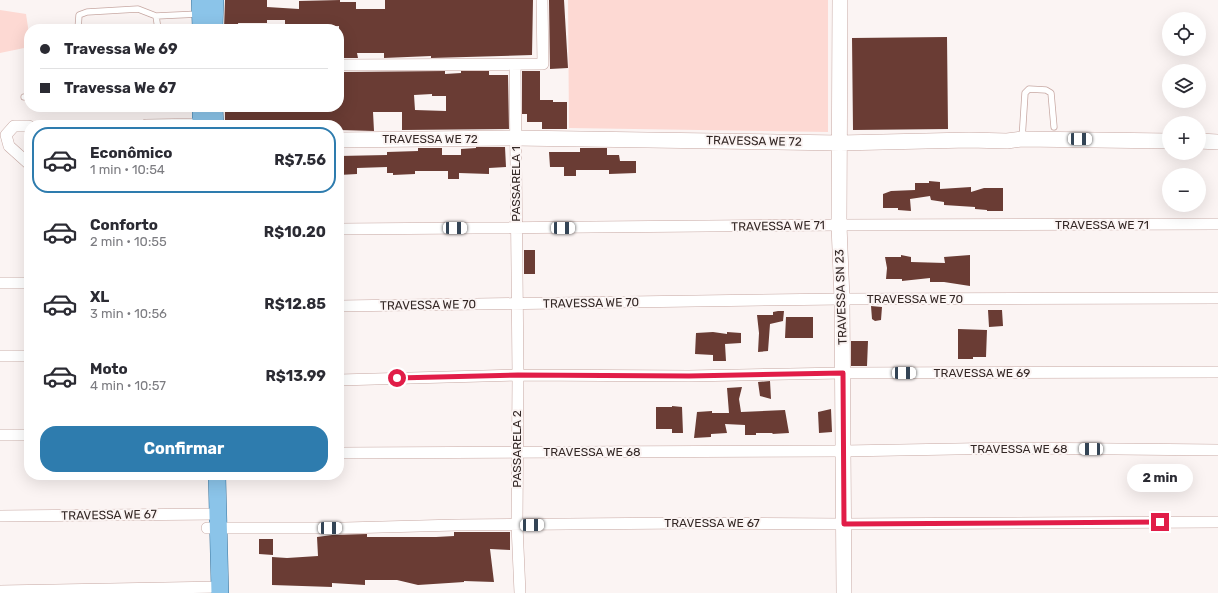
<!DOCTYPE html>
<html lang="pt">
<head>
<meta charset="utf-8">
<style>
	:root { --surface:#fff; --page:#f7f7f7; --text:#2b2b33; --muted:#7c7c81; --line:#e1e1e2; --accent:#2e7cae }
	body { margin:0; font-family:Rubik,sans-serif; background:var(--page); color:var(--text); height:100vh; display:flex; flex-direction:column; font-size:15px; white-space:nowrap }
	* { box-sizing:border-box; margin:0 }
	p { font-size:13px; color:var(--muted) }
	.icon { flex:none; width:22px; height:22px; fill:none; stroke:currentColor; stroke-width:2; stroke-linecap:round; stroke-linejoin:round }
	.map { position:relative; flex:1; overflow:hidden }
	.drawer { position:absolute; left:24px; top:120px; width:320px; height:360px; display:flex; flex-direction:column; background:var(--surface); border-radius:16px; box-shadow:0 4px 16px #0002 }
	.drawer>* { flex:none }
	.top-card { position:absolute; left:24px; top:24px; width:320px; height:88px; border-radius:16px; box-shadow:0 4px 16px #0002; display:grid; align-content:center; height:88px; padding:0 16px; background:var(--surface) }
	.fabs { position:absolute; left:1162px; top:12px; display:grid; gap:8px }
	.fabs a { display:grid; place-items:center; width:44px; height:44px; border-radius:50%; background:var(--surface); box-shadow:0 4px 16px #0002; font-size:20px }
	.end { position:absolute; width:18px; height:18px; margin:-9px; border:5px solid #e11d48; background:#fff; box-shadow:0 0 0 2px #fff }
	.from { border-radius:50% }
	.bubble { position:absolute; height:28px; border-radius:14px; background:var(--surface); box-shadow:0 4px 16px #0002; font-size:13px; font-weight:700; line-height:28px; text-align:center }
	.car { position:absolute; width:12px; height:24px; margin:-12px -6px; border-radius:5px; box-shadow:0 0 3px 1px #0007; background:linear-gradient(#fff 24%,#345 0 40%,#fff 0 76%,#345 0 86%,#fff 0) }
	.top-card b { display:flex; align-items:center; gap:14px; height:38px; font-size:15px }
	.top-card b+b { border-top:1px solid var(--line) }
	.top-card i { width:10px; height:10px; background:var(--text) }
	ul { padding:7px 0 0; list-style:none }
	li { display:flex; align-items:center; gap:12px; height:66px; margin:0 8px 6px; padding:0 8px; border:2px solid transparent; border-radius:16px }
	li div { flex:1 }
	li b { display:block; font-size:15px }
	li em { font-style:normal; font-weight:700 }
	li.current { border-color:var(--accent) }
	li>.icon { width:36px; height:36px; stroke-width:1.5 }
	.primary-button { display:flex; gap:8px; margin-top:auto; padding:8px 16px }
	.primary-button a { flex:1; height:46px; border-radius:16px; background:var(--accent); color:#fff; font-size:16px; font-weight:700; line-height:46px; text-align:center }
	.map>svg:first-child { display:block }
	.green { fill:#fdd9d3 }
	.building { fill:#6a3c34; fill-rule:evenodd }
	.lines { fill:none; stroke-linecap:round; stroke-linejoin:round }
	.lane-casing { stroke:#c7a8a3; stroke-width:7 }
	.street-casing { stroke:#c7a8a3; stroke-width:12 }
	.secondary-casing { stroke:#c7a8a3; stroke-width:16 }
	.primary-casing { stroke:#3a749c; stroke-width:18 }
	.lane { stroke:#fff; stroke-width:5.5 }
	.street { stroke:#fff; stroke-width:11 }
	.secondary { stroke:#fff; stroke-width:15 }
	.primary { stroke:#8bc4e9; stroke-width:17 }
	.route { stroke:#e11d48; stroke-width:5 }
	.labels { text-anchor:middle; stroke-width:4; stroke-linejoin:round; paint-order:stroke }
	.street-label { font-size:12px; fill:#342826; stroke:#fbf4f3 }
</style>
</head>
<body>
<div class="map">
<svg width="1218" height="593" viewBox="0 0 1218 593">
	<rect width="100%" height="100%" fill="#fbf4f3"/>
	<!-- green -->
	<path class="green" d="M568,0H828V132L569,128Z
		M0,10L26,14L29,34V47L0,53Z"/>
	<!-- building -->
	<path class="building" d="M225,0H267V7L299,9V1L340,0V2H356V9H385V0H533L532,55L431,58V56L384,58V53H357L358,58H339V26L300,28V25H285V20H267V23H238L239,29H224Z
		M549,0H564L568,68L550,69Z
		M947,37L948,129L853,130L852,38Z
		M445,71V74L461,73V71H489V75H508L509,129L402,130V112H373L374,131L339,130V125H225V107H339V73H344V72ZM432,94V96H446V111L415,110L414,95Z
		M522,71H540V100H553V102H567V129H542V122H527V114H522Z
		M476,147H505L506,167L489,168V174L459,173V179H448V171H415V174L393,175V173H387V167L357,168V174L339,175V156L387,155V152L418,151V148H442V155H461V149L476,148Z
		M580,148H607V155H619L620,161H636V173L609,174V170H576V176H564V167H550L549,152H580Z
		M929,181L940,182V189L971,187V192L984,188H1003V211H987V210L975,209V207L944,205V202L931,200L930,196L910,199L911,211L898,210V208H883V194L891,191L915,190V183H929Z
		M524,250H535V274H524Z
		M901,255L911,257V262L945,263L944,257L970,255V286L944,282H930V278L902,281V279H886L887,268L885,257H901Z
		M871,306L882,307L881,320L875,321L872,319Z
		M988,310H1002L1003,326L989,327Z
		M778,311H784L783,321L770,324L768,351L758,352L759,333L757,315H773V312Z
		M786,317H813V338H785Z
		M958,329L987,330L986,357H973V359H958Z
		M713,332L727,334V332L741,333V343L725,344L726,361H713V355L695,354L696,333Z
		M851,341H868L867,366H851Z
		M770,381L771,399L760,396L758,382Z
		M742,387L739,399L741,412L785,410L789,433L772,434L773,433H756V435H745V425L725,424L727,433L711,434V437L694,438L697,412L712,411V413H729L727,388Z
		M672,406L682,407L683,433H672V429H656V407H672Z
		M831,409L832,432L819,433L818,412Z
		M454,532H510V550L490,549L494,582L464,581V582L418,585L397,580H365V585L332,583V587L272,585V557L287,558L318,556L317,537L332,535L367,534V537H436L454,536Z
		M259,539H273V555L259,554Z"/>
	<g class="lines">
		<defs>
			<path id="lane" d="M156,16L158,29
				M78,29L79,15L87,12L138,9L156,16L199,14
				M24,97H29
				M1022,139L1025,93L1029,89L1046,90L1051,93L1054,127"/>
			<path id="street" d="M515,64L518,375L517,525L520,593
				M339,65L543,64L542,0
				M146,125L201,124
				M29,126H14L6,135L9,146L29,164
				M339,229L839,225L1218,224
				M0,283H29
				M339,306L842,299L1218,298
				M0,356H29
				M339,380L518,375L689,376L843,373L1218,372
				M0,435H29
				M339,453L844,451L1011,448L1218,450
				M0,516L218,514
				M207,528H345L457,525L688,523L844,524L1218,522
				M0,591L220,587"/>
			<path id="secondary" d="M840,0L839,225L842,299L844,593
				M339,140L515,138L840,143L969,140L1007,141L1022,139L1169,141
				M1199,141L1218,142"/>
			<path id="primary" d="M200,0L201,29
				M214,29L215,0
				M201,107V125
				M214,107L215,125
				M217,475L220,593"/>
		</defs>
		<!-- lane casing -->
		<use href="#lane" class="lane-casing"/>
		<!-- street casing -->
		<use href="#street" class="street-casing"/>
		<!-- secondary casing -->
		<use href="#secondary" class="secondary-casing"/>
		<!-- primary casing -->
		<use href="#primary" class="primary-casing"/>
		<!-- lane -->
		<use href="#lane" class="lane"/>
		<!-- street -->
		<use href="#street" class="street"/>
		<!-- secondary -->
		<use href="#secondary" class="secondary"/>
		<!-- primary -->
		<use href="#primary" class="primary"/>
	</g>
	<g class="lines">
		<!-- route -->
		<path class="route" d="M397,378L518,375L689,376L843,373L844,524L1160,522"/>
	</g>
	<g class="labels">
		<!-- street labels -->
		<g class="street-label">
			<text x="430" y="143">TRAVESSA WE 72</text>
			<text transform="translate(754 141) rotate(1)" y="4">TRAVESSA WE 72</text>
			<text transform="translate(516 184) rotate(-90)" y="4">PASSARELA 1</text>
			<text x="1102" y="229">TRAVESSA WE 71</text>
			<text transform="translate(778 226) rotate(-1)" y="4">TRAVESSA WE 71</text>
			<text transform="translate(841 297) rotate(-92)" y="4">TRAVESSA SN 23</text>
			<text x="915" y="303">TRAVESSA WE 70</text>
			<text transform="translate(591 303) rotate(-1)" y="4">TRAVESSA WE 70</text>
			<text transform="translate(428 305) rotate(-1)" y="4">TRAVESSA WE 70</text>
			<text x="982" y="377">TRAVESSA WE 69</text>
			<text transform="translate(517 449) rotate(-90)" y="4">PASSARELA 2</text>
			<text x="1019" y="453">TRAVESSA WE 68</text>
			<text x="592" y="456">TRAVESSA WE 68</text>
			<text transform="translate(109 515) rotate(-1)" y="4">TRAVESSA WE 67</text>
			<text x="712" y="527">TRAVESSA WE 67</text>
		</g>
	</g>
</svg>
<div class="fabs">
<a><svg class="icon" aria-label="locate" viewBox="0 0 24 24"><circle cx="12" cy="12" r="6"/><path d="M12 2v4M12 18v4M2 12h4M18 12h4"/></svg></a>
<a><svg class="icon" aria-label="layers" viewBox="0 0 24 24"><path d="M12 4l9 5-9 5-9-5zM3 14l9 5 9-5"/></svg></a>
<a>+</a>
<a>−</a>
</div>
<i class="end from" style="left:397px;top:378px"></i>
<i class="end" style="left:1160px;top:522px"></i>
<div class="bubble" style="left:1127px;top:464px;width:66px">2 min</div>
<i class="car" style="left:1080px;top:139px;rotate:91deg"></i>
<i class="car" style="left:455px;top:228px;rotate:90deg"></i>
<i class="car" style="left:563px;top:228px;rotate:90deg"></i>
<i class="car" style="left:904px;top:373px;rotate:90deg"></i>
<i class="car" style="left:1091px;top:449px;rotate:271deg"></i>
<i class="car" style="left:532px;top:525px;rotate:89deg"></i>
<i class="car" style="left:330px;top:528px;rotate:89deg"></i>
<div class="top-card">
<b><i class="from"></i>Travessa We 69</b>
<b><i></i>Travessa We 67</b>
</div>
<section class="drawer">
<ul>
<li class="current"><svg class="icon" aria-label="car" viewBox="0 0 24 24"><path d="M5 17H2v-5l4-1 3-4h7l3 4 3 1v5h-3M9 17h6M6 11h13"/><circle cx="7" cy="17" r="2"/><circle cx="17" cy="17" r="2"/></svg><div><b>Econômico</b><p>1 min · 10:54</p></div><em>R$7.56</em></li>
<li><svg class="icon" aria-label="car" viewBox="0 0 24 24"><path d="M5 17H2v-5l4-1 3-4h7l3 4 3 1v5h-3M9 17h6M6 11h13"/><circle cx="7" cy="17" r="2"/><circle cx="17" cy="17" r="2"/></svg><div><b>Conforto</b><p>2 min · 10:55</p></div><em>R$10.20</em></li>
<li><svg class="icon" aria-label="car" viewBox="0 0 24 24"><path d="M5 17H2v-5l4-1 3-4h7l3 4 3 1v5h-3M9 17h6M6 11h13"/><circle cx="7" cy="17" r="2"/><circle cx="17" cy="17" r="2"/></svg><div><b>XL</b><p>3 min · 10:56</p></div><em>R$12.85</em></li>
<li><svg class="icon" aria-label="car" viewBox="0 0 24 24"><path d="M5 17H2v-5l4-1 3-4h7l3 4 3 1v5h-3M9 17h6M6 11h13"/><circle cx="7" cy="17" r="2"/><circle cx="17" cy="17" r="2"/></svg><div><b>Moto</b><p>4 min · 10:57</p></div><em>R$13.99</em></li>
</ul>
<div class="primary-button"><a>Confirmar</a></div>
</section>
</div>
</body>
</html>
